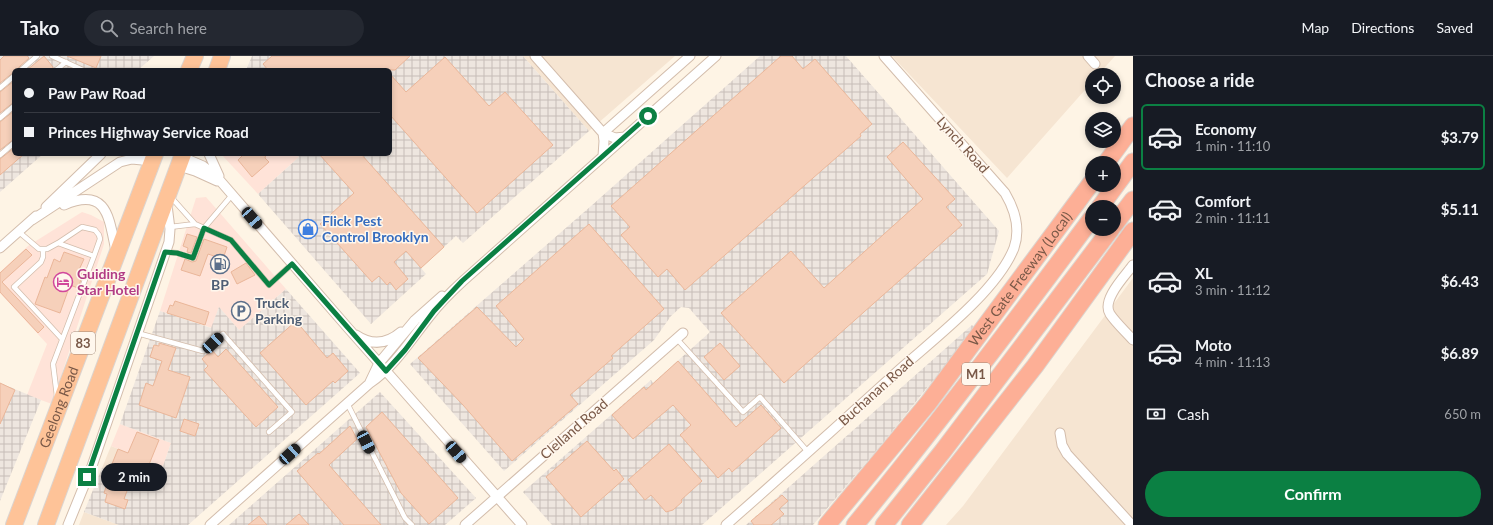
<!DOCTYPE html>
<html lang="en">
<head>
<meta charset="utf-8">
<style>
	:root { --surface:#171b24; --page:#242831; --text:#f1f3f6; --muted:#9ea1a6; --line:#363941; --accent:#0b8043 }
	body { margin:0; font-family:Lato,sans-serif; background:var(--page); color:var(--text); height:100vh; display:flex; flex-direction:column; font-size:15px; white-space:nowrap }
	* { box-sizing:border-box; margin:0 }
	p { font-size:13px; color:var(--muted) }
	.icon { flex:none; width:22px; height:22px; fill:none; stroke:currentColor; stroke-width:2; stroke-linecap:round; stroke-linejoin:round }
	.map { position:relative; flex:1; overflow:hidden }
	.side { display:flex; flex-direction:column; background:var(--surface); width:360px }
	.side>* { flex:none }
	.hud { position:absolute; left:12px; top:12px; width:380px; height:88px; border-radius:6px; box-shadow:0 2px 6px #0003; display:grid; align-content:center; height:88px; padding:0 12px; background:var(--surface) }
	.tools { position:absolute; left:1085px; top:12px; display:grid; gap:8px }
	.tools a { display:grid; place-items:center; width:36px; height:36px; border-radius:50%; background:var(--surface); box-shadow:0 2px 6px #0003; font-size:20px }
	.end { position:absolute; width:18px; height:18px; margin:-9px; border:5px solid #0b8043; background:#fff; box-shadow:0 0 0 2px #fff }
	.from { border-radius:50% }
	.bubble { position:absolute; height:28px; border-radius:14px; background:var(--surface); box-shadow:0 2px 6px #0003; font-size:13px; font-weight:700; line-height:28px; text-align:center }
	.car { position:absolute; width:12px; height:24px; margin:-12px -6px; border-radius:5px; box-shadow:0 0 3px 1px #0007; background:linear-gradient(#222 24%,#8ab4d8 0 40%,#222 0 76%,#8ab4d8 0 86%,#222 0) }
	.hud b { display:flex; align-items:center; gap:14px; height:38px; font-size:15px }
	.hud b+b { border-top:1px solid var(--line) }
	.hud i { width:10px; height:10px; background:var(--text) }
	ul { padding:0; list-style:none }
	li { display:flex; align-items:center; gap:12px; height:66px; margin:0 8px 6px; padding:0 4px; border:2px solid transparent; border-radius:6px }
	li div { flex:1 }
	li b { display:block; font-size:15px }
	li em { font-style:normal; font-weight:700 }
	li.current { border-color:var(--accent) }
	li>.icon { width:36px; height:36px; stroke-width:1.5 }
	h2 { padding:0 12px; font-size:18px; line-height:48px }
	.pay { display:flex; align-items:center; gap:10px; height:44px; padding:0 12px; font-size:15px }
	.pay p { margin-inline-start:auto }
	.cta { display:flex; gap:8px; margin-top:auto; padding:8px 12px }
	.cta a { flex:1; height:46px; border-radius:24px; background:var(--accent); color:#fff; font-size:16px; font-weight:700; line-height:46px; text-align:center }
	header { display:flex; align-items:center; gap:24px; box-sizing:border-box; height:56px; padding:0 20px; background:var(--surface); border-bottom:1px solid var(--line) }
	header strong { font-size:19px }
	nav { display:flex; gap:22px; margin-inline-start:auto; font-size:14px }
	.search { width:280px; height:36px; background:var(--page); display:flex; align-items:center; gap:10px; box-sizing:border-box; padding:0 14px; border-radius:22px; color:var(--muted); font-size:15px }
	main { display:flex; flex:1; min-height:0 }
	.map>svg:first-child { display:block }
	.residential { fill:#f6e5d2 }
	.commercial { fill:#ffe3d8 }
	.industrial { fill:url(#industrial-grid) }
	.building { fill:#f6d0ba; stroke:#eab699 }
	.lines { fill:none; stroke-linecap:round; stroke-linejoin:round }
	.service-casing { stroke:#d3bdac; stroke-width:6 }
	.minor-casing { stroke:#d3bdac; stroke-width:11 }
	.trunk-casing { stroke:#dcd4cf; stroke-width:18 }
	.motorway-casing { stroke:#dcd4cf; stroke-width:19 }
	.service { stroke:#fff; stroke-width:4.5 }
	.minor { stroke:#fff; stroke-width:9 }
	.trunk { stroke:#fec398; stroke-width:16 }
	.motorway { stroke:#fdaf96; stroke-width:17 }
	.route { stroke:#0b8043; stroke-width:5 }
	.labels { text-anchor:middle; stroke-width:3; stroke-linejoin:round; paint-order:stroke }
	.shield { fill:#fff7ed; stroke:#a18879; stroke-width:1 }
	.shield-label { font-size:13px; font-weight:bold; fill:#795847 }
	.street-label { font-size:14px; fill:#795847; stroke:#fff7ed }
	.shop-label { font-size:14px; font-weight:bold; fill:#366cbe; stroke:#fff7ed; text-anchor:start }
	.hotel-label { font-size:14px; font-weight:bold; fill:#b23c85; stroke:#fff7ed; text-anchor:start }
	.service-label { font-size:14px; font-weight:bold; fill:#4e5e75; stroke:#fff7ed }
</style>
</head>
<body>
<header>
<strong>Tako</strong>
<div class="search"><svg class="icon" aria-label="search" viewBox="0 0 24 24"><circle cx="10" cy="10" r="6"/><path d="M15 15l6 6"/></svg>Search here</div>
<nav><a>Map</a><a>Directions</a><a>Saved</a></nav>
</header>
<main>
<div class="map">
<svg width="1133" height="469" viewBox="0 0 1133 469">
	<defs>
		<pattern id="industrial-grid" width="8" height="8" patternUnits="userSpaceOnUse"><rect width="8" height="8" fill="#eee6df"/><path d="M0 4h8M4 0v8" fill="none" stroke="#c6bdb7"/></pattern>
	</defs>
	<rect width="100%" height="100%" fill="#fef4e5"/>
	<!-- residential -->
	<path class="residential" d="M523,0H675L589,75Z
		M892,0H1115L1098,19H1092V26L1007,122Z
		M1133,222V469H946L963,450Z
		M111,390L163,410L155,432L102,412Z
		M84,456L119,469H79Z"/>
	<!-- commercial -->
	<path class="commercial" d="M221,98H297L299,101L258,138Z
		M206,141L286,233L239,274L219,251L212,272L160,255L196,142Z
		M82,156L91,159L104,166V188L52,348L27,339L47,288L0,237V216L28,190Z
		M120,368L171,387L163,410L111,390Z"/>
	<!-- industrial -->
	<path class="industrial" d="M0,0H154L138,14H14V98H43L0,136Z
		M252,0H523L589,75L463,187L456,180L421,212L426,218L371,268L258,138L299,101L297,98H390V14H246Z
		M760,0H846L999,175L987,218L702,469H552L523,436L651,324L653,327L710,276L689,252L681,251L671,260L654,284L504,415L410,308L591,150Z
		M286,233L360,317L188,469H119L84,456L102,412L154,432L163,410L171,387L120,368L160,255L211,272L219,251L239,274Z
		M972,269L975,272L882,388L813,469H746Z
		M0,327L41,344L0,445Z
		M380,336L476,442L445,469H229Z"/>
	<!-- building -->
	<path class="building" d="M4,0H27L29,2L19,11L17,14H14V16L0,27V4Z
		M44,0L53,11L52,14H27Z
		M67,0H101L96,12Z
		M272,0H410L395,14H268L263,8Z
		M781,0H792L803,13L815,3L872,68L860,78L861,80L685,234L667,213L658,221L621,179L630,171L611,150Z
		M445,1L489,50L505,36L553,89L477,157L390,59V18L406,36Z
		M14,25V46L0,57V36Z
		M14,55V83L0,94V66Z
		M903,86L955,143L946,151L962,169L784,327L721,257L791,195L824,232L923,143L887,101Z
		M14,92V98H24L0,119V103Z
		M244,98H266L265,102L269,106L252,121L238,104Z
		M319,98H361L444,191L421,212L406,195L394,206L408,223L396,234L390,226L387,229L379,220L372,226L320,168L354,137Z
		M589,168L664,253L611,300L613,302L570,339L578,348L512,405L463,349L418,302L477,251L516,291L524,283L496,250Z
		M187,178L197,181L191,197L187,196L188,192L183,190Z
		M204,183L227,191L223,203L208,198L200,220L181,214L185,203L192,206L196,205Z
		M26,193L32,199L2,226L44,271L38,277L0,236V217Z
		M64,196L84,203L78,216L83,218L78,232L70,229L60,257L35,248L45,221L47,222L54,203L60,206Z
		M246,207L255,219L237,228L231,216Z
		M175,245L209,256L205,269L167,257L170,249L173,250Z
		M296,265L327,302L333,297L348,315L335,327L333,325L306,349L260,297Z
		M159,287L176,292L168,314L190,321L176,362L139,349L146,327L153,330L162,305L150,301L154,289L159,290Z
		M720,287L740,310L724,324L704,301Z
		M226,293L278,351L256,371L204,314L208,310L202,303L212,294L218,301Z
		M678,305L736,371L761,349L781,372L732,416L729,412L718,422L680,379L691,369L673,349L633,383L612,359L644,331L646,334Z
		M0,327L15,334L0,368Z
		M382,356L458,442L429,468L401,437L366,371Z
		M184,363L199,368L195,380L180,375Z
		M350,370L357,383L329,409L381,469H344L297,415L318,397L319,398Z
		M137,376L159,384L148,411L157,414L152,430L143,427L144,422L130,418L125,431L128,432L124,443L128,444L125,453L105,446L107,438L104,437L108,425L113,427L119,411L112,408L118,393L128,397Z
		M587,385L614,415L616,413L624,423L581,461L546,421Z
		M669,388L702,425L681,444L682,446L673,454L666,456L651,439L645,444L628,424Z
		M782,439L788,445L779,453L784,458L771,469H754L751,465Z
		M299,458L309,469H286Z
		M259,460L267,469H248Z"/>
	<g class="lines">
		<defs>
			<path id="service" d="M52,0L83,14
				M21,14L37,0
				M56,14L66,6
				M0,32L14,20
				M0,62L14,50
				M0,99L14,87
				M170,140L195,168L231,184L269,229L292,208
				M170,171L195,168
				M19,176L39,193H47L58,187L94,200
				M43,194V201L41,206L14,231L62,283
				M165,196L177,197L193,202L204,172L232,139
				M137,277L203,295L223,278L292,356L269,376
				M677,283L743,356L760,341L808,396
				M57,340L53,308L94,200L100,183L99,179L95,174L82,171L58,187
				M347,347L405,462L412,469"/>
			<path id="minor" d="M535,0L603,77L604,85L603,100
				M1088,0L1095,8
				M603,77L690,0
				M603,77L615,82L625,81
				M209,98L219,120
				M182,101L203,110L216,120L348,272L522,469
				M179,110L195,115L217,125
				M64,149C108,130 109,163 116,195
				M46,151L101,98
				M32,164L120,106L132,103L152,105
				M0,192L36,160
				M1133,209C1125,220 1101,244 1110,258C1116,267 1126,276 1133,284
				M356,279C372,290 387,288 401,276
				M370,326L379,307L415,264L442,240
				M1060,377L1062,389L1067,398L1132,469
				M68,469L92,410L169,186L170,173L167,149
				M210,469L370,327C395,310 410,285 429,261C439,248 451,236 463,225L716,0
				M465,469L683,277
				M726,469C784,418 842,366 899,314C934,283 997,235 1014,192C1021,172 1015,154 1005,137L884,0"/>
			<g id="trunk">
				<path d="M189,14L195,0"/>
				<path d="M217,14L222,0"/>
				<path id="s1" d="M14,469L155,98"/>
				<path d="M46,469L183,98"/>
			</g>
			<g id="motorway">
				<path d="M1106,107L1133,70"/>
				<path d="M1100,151L1133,106"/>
				<path d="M1114,169L1133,144"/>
				<path id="s2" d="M827,469L929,346L1092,126"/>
				<path d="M855,469C937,369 1015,266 1092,162"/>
				<path d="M884,469L943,395L1111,173"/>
				<path d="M910,469L1035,310L1133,175"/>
			</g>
		</defs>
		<!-- service casing -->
		<use href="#service" class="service-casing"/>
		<!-- minor casing -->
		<use href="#minor" class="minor-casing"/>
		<!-- trunk casing -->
		<use href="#trunk" class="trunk-casing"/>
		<!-- motorway casing -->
		<use href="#motorway" class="motorway-casing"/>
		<!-- service -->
		<use href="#service" class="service"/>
		<!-- minor -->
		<use href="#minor" class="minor"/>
		<!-- trunk -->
		<use href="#trunk" class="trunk"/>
		<!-- motorway -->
		<use href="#motorway" class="motorway"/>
	</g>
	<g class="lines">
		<!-- route -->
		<path class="route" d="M87,421L165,196L177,197L193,202L204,172L231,184L269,229L292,208L386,315L405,294L434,255L462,225L648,60"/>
	</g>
	<!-- icons -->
	<defs>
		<symbol id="shop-ring" viewBox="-11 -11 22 22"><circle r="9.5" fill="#fff7ed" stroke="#3f7fe0" stroke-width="1.5"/><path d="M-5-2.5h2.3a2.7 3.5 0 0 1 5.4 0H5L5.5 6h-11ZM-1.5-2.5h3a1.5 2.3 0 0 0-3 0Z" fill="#3f7fe0"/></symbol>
		<symbol id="fuel-ring" viewBox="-11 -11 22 22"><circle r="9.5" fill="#fff7ed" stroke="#5c6f8a" stroke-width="1.5"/><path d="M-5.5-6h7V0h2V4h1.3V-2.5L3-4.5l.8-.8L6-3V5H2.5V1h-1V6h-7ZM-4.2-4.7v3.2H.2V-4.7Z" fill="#5c6f8a"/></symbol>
		<symbol id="hotel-ring" viewBox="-11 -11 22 22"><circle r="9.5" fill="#fff7ed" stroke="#d1479c" stroke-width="1.5"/><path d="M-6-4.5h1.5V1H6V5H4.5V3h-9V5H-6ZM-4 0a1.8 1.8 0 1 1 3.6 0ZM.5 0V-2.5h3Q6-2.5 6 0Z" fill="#d1479c"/></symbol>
		<symbol id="parking-ring" viewBox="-11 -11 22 22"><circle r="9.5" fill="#fff7ed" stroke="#5c6f8a" stroke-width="1.5"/><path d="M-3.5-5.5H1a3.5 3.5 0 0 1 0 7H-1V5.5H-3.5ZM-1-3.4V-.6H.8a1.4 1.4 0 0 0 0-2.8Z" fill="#5c6f8a"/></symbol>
	</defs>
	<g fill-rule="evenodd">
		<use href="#shop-ring" x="297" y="162" width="22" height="22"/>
		<use href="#fuel-ring" x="209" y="197" width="22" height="22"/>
		<use href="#hotel-ring" x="52" y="215" width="22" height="22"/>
		<use href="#parking-ring" x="230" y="244" width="22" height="22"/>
	</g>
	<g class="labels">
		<!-- shield labels -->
		<g class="shield">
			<rect x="71" y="276" width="24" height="22" rx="3"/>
			<rect x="962" y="307" width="28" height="22" rx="3"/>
		</g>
		<g class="shield-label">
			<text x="83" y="292">83</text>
			<text x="976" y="323">M1</text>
		</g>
		<!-- street labels -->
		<g class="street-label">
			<text transform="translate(963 89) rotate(48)" y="5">Lynch Road</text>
			<text dy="5" stroke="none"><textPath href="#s2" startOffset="313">West Gate Freeway (Local)</textPath></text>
			<text transform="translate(876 335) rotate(-42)" y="5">Buchanan Road</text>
			<text dy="5" stroke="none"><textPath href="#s1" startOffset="126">Geelong Road</textPath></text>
			<text transform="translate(574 373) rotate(-41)" y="5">Clelland Road</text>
		</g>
		<!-- shop labels -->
		<g class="shop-label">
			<text x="322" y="170">Flick Pest<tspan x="322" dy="16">Control Brooklyn</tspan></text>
		</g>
		<!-- hotel labels -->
		<g class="hotel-label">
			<text x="77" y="223">Guiding<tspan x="77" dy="16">Star Hotel</tspan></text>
		</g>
		<!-- service labels -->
		<g class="service-label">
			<text x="220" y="234">BP</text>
			<text x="255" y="252" text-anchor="start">Truck<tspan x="255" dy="16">Parking</tspan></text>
		</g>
	</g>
</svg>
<div class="tools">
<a><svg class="icon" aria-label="locate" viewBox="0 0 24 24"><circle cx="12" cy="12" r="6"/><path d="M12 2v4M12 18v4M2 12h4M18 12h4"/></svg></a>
<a><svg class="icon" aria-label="layers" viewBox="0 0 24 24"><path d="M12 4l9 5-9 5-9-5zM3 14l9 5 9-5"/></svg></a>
<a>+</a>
<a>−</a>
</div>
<i class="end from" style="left:648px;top:60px"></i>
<i class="end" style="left:87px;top:421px"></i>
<div class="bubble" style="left:101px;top:407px;width:66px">2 min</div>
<i class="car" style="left:252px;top:162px;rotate:139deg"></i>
<i class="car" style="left:213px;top:287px;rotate:47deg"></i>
<i class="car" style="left:366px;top:386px;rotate:153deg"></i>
<i class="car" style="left:456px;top:396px;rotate:139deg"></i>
<i class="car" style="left:290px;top:398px;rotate:48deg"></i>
<div class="hud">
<b><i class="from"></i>Paw Paw Road</b>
<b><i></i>Princes Highway Service Road</b>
</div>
</div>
<section class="side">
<h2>Choose a ride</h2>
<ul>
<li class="current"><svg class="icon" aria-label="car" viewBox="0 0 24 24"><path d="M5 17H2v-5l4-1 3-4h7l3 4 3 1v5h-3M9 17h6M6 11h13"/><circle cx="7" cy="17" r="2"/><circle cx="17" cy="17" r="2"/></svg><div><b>Economy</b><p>1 min · 11:10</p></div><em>$3.79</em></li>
<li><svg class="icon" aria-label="car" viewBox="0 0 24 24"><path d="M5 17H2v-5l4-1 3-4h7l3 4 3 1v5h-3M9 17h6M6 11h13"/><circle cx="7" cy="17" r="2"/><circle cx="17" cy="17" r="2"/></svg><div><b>Comfort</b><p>2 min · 11:11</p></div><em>$5.11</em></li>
<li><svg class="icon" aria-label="car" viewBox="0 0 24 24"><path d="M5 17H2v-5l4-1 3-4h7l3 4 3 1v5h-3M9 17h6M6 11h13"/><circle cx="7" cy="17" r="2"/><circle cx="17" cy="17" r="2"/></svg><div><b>XL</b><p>3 min · 11:12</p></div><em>$6.43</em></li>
<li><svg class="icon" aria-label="car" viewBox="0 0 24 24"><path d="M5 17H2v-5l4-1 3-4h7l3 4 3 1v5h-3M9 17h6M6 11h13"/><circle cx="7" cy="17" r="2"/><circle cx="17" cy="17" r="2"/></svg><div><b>Moto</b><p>4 min · 11:13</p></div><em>$6.89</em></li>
</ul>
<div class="pay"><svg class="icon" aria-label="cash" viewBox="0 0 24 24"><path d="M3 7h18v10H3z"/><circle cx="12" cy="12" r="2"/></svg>Cash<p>650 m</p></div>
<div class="cta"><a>Confirm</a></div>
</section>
</main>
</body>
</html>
